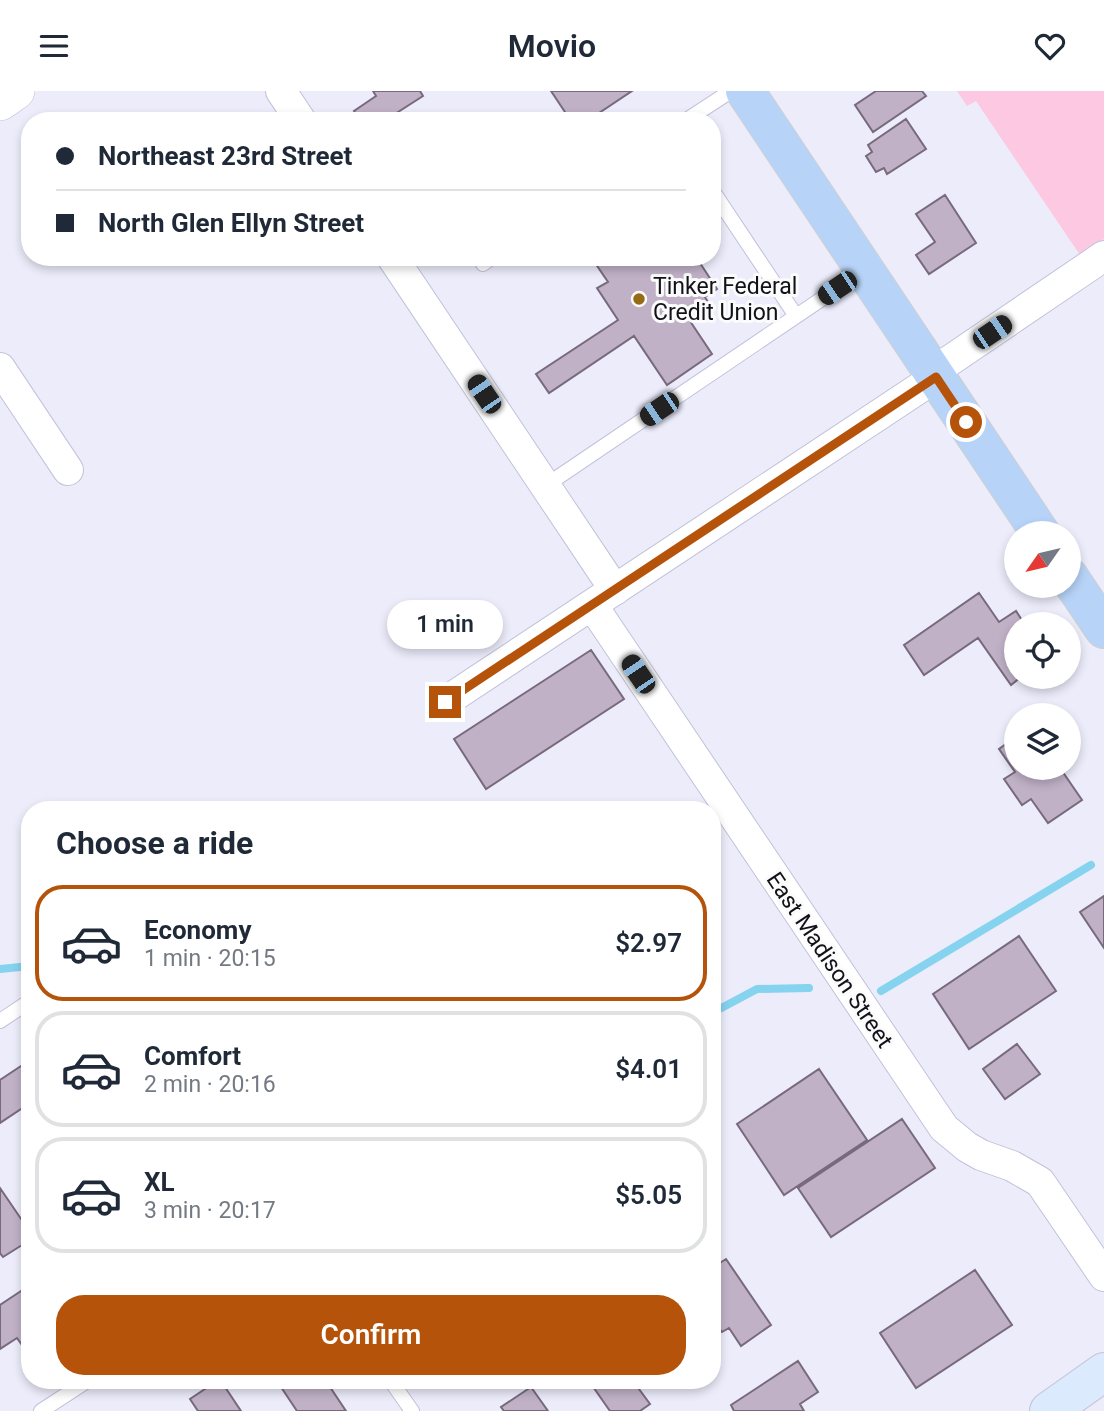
<!DOCTYPE html>
<html lang="en">
<head>
<meta charset="utf-8">
<style>
	:root { --surface:#fff; --page:#f2f2f3; --text:#1f2937; --muted:#747a83; --line:#e0e1e3; --accent:#b45309 }
	body { margin:0; font-family:Roboto,sans-serif; background:var(--page); color:var(--text); height:100vh; display:flex; flex-direction:column; font-size:26px; white-space:nowrap }
	* { box-sizing:border-box; margin:0 }
	p { font-size:23px; color:var(--muted) }
	.icon { flex:none; width:38px; height:38px; fill:none; stroke:currentColor; stroke-width:2; stroke-linecap:round; stroke-linejoin:round }
	.map { position:relative; flex:1; overflow:hidden }
	.drawer { position:absolute; left:21px; top:710px; width:700px; height:588px; display:flex; flex-direction:column; background:var(--surface); border-radius:28px; box-shadow:0 4px 10px #0003 }
	.drawer>* { flex:none }
	.guide { position:absolute; left:21px; top:21px; width:700px; height:154px; border-radius:28px; box-shadow:0 4px 10px #0003; display:grid; align-content:center; height:154px; padding:0 35px; background:var(--surface) }
	.needle { width:46px; rotate:236deg }
	.fabs { position:absolute; left:1004px; top:430px; display:grid; gap:14px }
	.fabs a { display:grid; place-items:center; width:77px; height:77px; border-radius:50%; background:var(--surface); box-shadow:0 4px 10px #0003; font-size:35px }
	.end { position:absolute; width:32px; height:32px; margin:-16px; border:9px solid #b45309; background:#fff; box-shadow:0 0 0 4px #fff }
	.from { border-radius:50% }
	.bubble { position:absolute; height:49px; border-radius:24px; background:var(--surface); box-shadow:0 4px 10px #0003; font-size:23px; font-weight:600; line-height:49px; text-align:center }
	.car { position:absolute; width:21px; height:42px; margin:-21px -10px; border-radius:9px; box-shadow:0 0 5px 2px #0007; background:linear-gradient(#222 24%,#8ab4d8 0 40%,#222 0 76%,#8ab4d8 0 86%,#222 0) }
	.guide b { display:flex; align-items:center; gap:24px; height:66px; font-size:26px }
	.guide b+b { border-top:2px solid var(--line) }
	.guide i { width:18px; height:18px; background:var(--text) }
	ul { padding:0; list-style:none }
	li { display:flex; align-items:center; gap:21px; height:116px; margin:0 14px 10px; padding:0 21px; border:4px solid var(--line); border-radius:28px }
	li div { flex:1 }
	li b { display:block; font-size:26px }
	li em { font-style:normal; font-weight:600 }
	li.current { border-color:var(--accent) }
	li>.icon { width:63px; height:63px; stroke-width:1.5 }
	h2 { padding:0 35px; font-size:32px; line-height:84px }
	.cta { display:flex; gap:14px; margin-top:auto; padding:14px 35px }
	.cta a { flex:1; height:80px; border-radius:28px; background:var(--accent); color:#fff; font-size:28px; font-weight:600; line-height:80px; text-align:center }
	header { display:flex; justify-content:space-between; align-items:center; height:91px; padding:0 35px; background:var(--surface); font-size:32px; font-weight:600 }
	.map>svg:first-child { display:block }
	.green { fill:#fcc8e2 }
	.lines { fill:none; stroke-linecap:round; stroke-linejoin:round }
	.stream { stroke:#85d3ef; stroke-width:8 }
	.building { fill:#c0b1c7; stroke:#786a7d; stroke-width:2 }
	.service-casing { stroke:#c1c2da; stroke-width:16 }
	.minor-casing { stroke:#c1c2da; stroke-width:32 }
	.tertiary-casing { stroke:#c1c2da; stroke-width:38 }
	.secondary-casing { stroke:#c1c2da; stroke-width:40 }
	.primary-casing { stroke:#cfcfd1; stroke-width:40 }
	.service { stroke:#fff; stroke-width:14 }
	.minor { stroke:#fff; stroke-width:30 }
	.tertiary { stroke:#fff; stroke-width:37 }
	.secondary { stroke:#dbeafc; stroke-width:38 }
	.primary { stroke:#b7d4f8; stroke-width:38 }
	.route { stroke:#b45309; stroke-width:9 }
	.poi-dot { fill:#956c16; stroke:#fbfbfb; stroke-width:2.5 }
	.labels { text-anchor:middle; stroke-width:6; stroke-linejoin:round; paint-order:stroke }
	.poi-label { font-size:23px; fill:#111119; stroke:#fbfbfb; text-anchor:start }
	.street-label { font-size:23px; fill:#111119; stroke:#fbfbfb }
</style>
</head>
<body>
<header><svg class="icon" aria-label="menu" viewBox="0 0 24 24"><path d="M4 6h16M4 12h16M4 18h16"/></svg>Movio<svg class="icon" aria-label="heart" viewBox="0 0 24 24"><path d="M12 20l-8-8c-3-5 5-10 8-4 3-6 11-1 8 4z"/></svg></header>
<div class="map">
<svg width="1104" height="1320" viewBox="0 0 1104 1320">
	<rect width="100%" height="100%" fill="#ececfb"/>
	<!-- green -->
	<path class="green" d="M957,0H1104V148L1080,164L976,10L967,15Z"/>
	<g class="lines">
		<!-- stream -->
		<path class="stream" d="M0,878L30,875
			M881,900L1091,774
			M712,922L757,898L809,897"/>
	</g>
	<!-- building -->
	<path class="building" d="M373,0H420L423,5L384,30H361L354,20L376,5Z
		M551,0H632L587,30H571Z
		M876,0H922L926,5L873,41L855,14Z
		M906,28L926,58L887,83L884,77L876,81L866,65L872,61L868,54Z
		M945,104L976,152L929,183L916,164L935,151L916,123Z
		M591,166H696L717,198L705,206L709,213L688,227L712,263L667,294L634,245L549,302L536,283L618,229L597,197L608,191Z
		M979,502L999,531L1016,520L1025,534H1017V586H1021L1011,594L978,547L924,584L904,554Z
		M591,559L624,608L486,698L454,648Z
		M1017,645V677H1060L1082,709L1048,732L1031,708L1022,714L1004,688L1015,681L999,658Z
		M1104,805V857L1080,821Z
		M1019,845L1056,900L969,958L933,903Z
		M1017,953L1040,983L1005,1008L983,978Z
		M30,969V1012L0,1032V989Z
		M819,978L867,1049L784,1104L737,1033Z
		M902,1028L935,1077L831,1146L798,1097Z
		M0,1097L30,1141V1149L3,1166L0,1162Z
		M726,1168L771,1234L741,1255L729,1237L722,1241L712,1227V1177Z
		M975,1179L1012,1234L916,1297L880,1242Z
		M30,1194V1248L22,1254L17,1247L0,1258V1214Z
		M798,1270L818,1301L800,1313L804,1320H734L731,1314Z
		M217,1290H221L241,1320H198L190,1308Z
		M277,1290H326L346,1320H297Z
		M589,1290H633L650,1313L640,1320H610Z
		M531,1296L548,1320H504L501,1316Z"/>
	<g class="lines">
		<defs>
			<path id="service" d="M685,30L731,0
				M712,99L796,225
				M483,173L492,166
				M545,395L863,180
				M0,930L30,910
				M391,1290L412,1320
				M41,1320L87,1290"/>
			<path id="minor" d="M281,0L301,30
				M392,166L615,499
				M0,277L68,379
				M933,281L1104,165
				M592,514L944,1037L967,1056L981,1064L1012,1075L1040,1091L1104,1185
				M445,611L936,286"/>
			<path id="tertiary" d="M0,11L16,0"/>
			<path id="secondary" d="M1049,1320L1104,1281"/>
			<path id="primary" d="M745,0L1041,443
				M1069,486L1104,538"/>
		</defs>
		<!-- service casing -->
		<use href="#service" class="service-casing"/>
		<!-- minor casing -->
		<use href="#minor" class="minor-casing"/>
		<!-- tertiary casing -->
		<use href="#tertiary" class="tertiary-casing"/>
		<!-- secondary casing -->
		<use href="#secondary" class="secondary-casing"/>
		<!-- primary casing -->
		<use href="#primary" class="primary-casing"/>
		<!-- service -->
		<use href="#service" class="service"/>
		<!-- minor -->
		<use href="#minor" class="minor"/>
		<!-- tertiary -->
		<use href="#tertiary" class="tertiary"/>
		<!-- secondary -->
		<use href="#secondary" class="secondary"/>
		<!-- primary -->
		<use href="#primary" class="primary"/>
	</g>
	<g class="lines">
		<!-- route -->
		<path class="route" d="M445,611L936,286L966,331"/>
	</g>
	<!-- markers -->
	<circle class="poi-dot" cx="639" cy="208" r="7"/>
	<g class="labels">
		<!-- poi labels -->
		<g class="poi-label">
			<text x="653" y="203">Tinker Federal<tspan x="653" dy="26">Credit Union</tspan></text>
		</g>
		<!-- street labels -->
		<g class="street-label">
			<text transform="translate(830 869) rotate(56)" y="8">East Madison Street</text>
		</g>
	</g>
</svg>
<div class="fabs">
<a><svg class="needle" viewBox="-14 -14 28 28"><path d="M0-13l5 13h-10z" fill="#e53935"/><path d="M0 13l5-13h-10z" fill="#747a83"/></svg></a>
<a><svg class="icon" aria-label="locate" viewBox="0 0 24 24"><circle cx="12" cy="12" r="6"/><path d="M12 2v4M12 18v4M2 12h4M18 12h4"/></svg></a>
<a><svg class="icon" aria-label="layers" viewBox="0 0 24 24"><path d="M12 4l9 5-9 5-9-5zM3 14l9 5 9-5"/></svg></a>
</div>
<i class="end from" style="left:966px;top:331px"></i>
<i class="end" style="left:445px;top:611px"></i>
<div class="bubble" style="left:387px;top:509px;width:116px">1 min</div>
<i class="car" style="left:837px;top:197px;rotate:236deg"></i>
<i class="car" style="left:992px;top:241px;rotate:56deg"></i>
<i class="car" style="left:484px;top:303px;rotate:326deg"></i>
<i class="car" style="left:659px;top:318px;rotate:236deg"></i>
<i class="car" style="left:638px;top:583px;rotate:326deg"></i>
<div class="guide">
<b><i class="from"></i>Northeast 23rd Street</b>
<b><i></i>North Glen Ellyn Street</b>
</div>
<section class="drawer">
<h2>Choose a ride</h2>
<ul>
<li class="current"><svg class="icon" aria-label="car" viewBox="0 0 24 24"><path d="M5 17H2v-5l4-1 3-4h7l3 4 3 1v5h-3M9 17h6M6 11h13"/><circle cx="7" cy="17" r="2"/><circle cx="17" cy="17" r="2"/></svg><div><b>Economy</b><p>1 min · 20:15</p></div><em>$2.97</em></li>
<li><svg class="icon" aria-label="car" viewBox="0 0 24 24"><path d="M5 17H2v-5l4-1 3-4h7l3 4 3 1v5h-3M9 17h6M6 11h13"/><circle cx="7" cy="17" r="2"/><circle cx="17" cy="17" r="2"/></svg><div><b>Comfort</b><p>2 min · 20:16</p></div><em>$4.01</em></li>
<li><svg class="icon" aria-label="car" viewBox="0 0 24 24"><path d="M5 17H2v-5l4-1 3-4h7l3 4 3 1v5h-3M9 17h6M6 11h13"/><circle cx="7" cy="17" r="2"/><circle cx="17" cy="17" r="2"/></svg><div><b>XL</b><p>3 min · 20:17</p></div><em>$5.05</em></li>
</ul>
<div class="cta"><a>Confirm</a></div>
</section>
</div>
</body>
</html>
